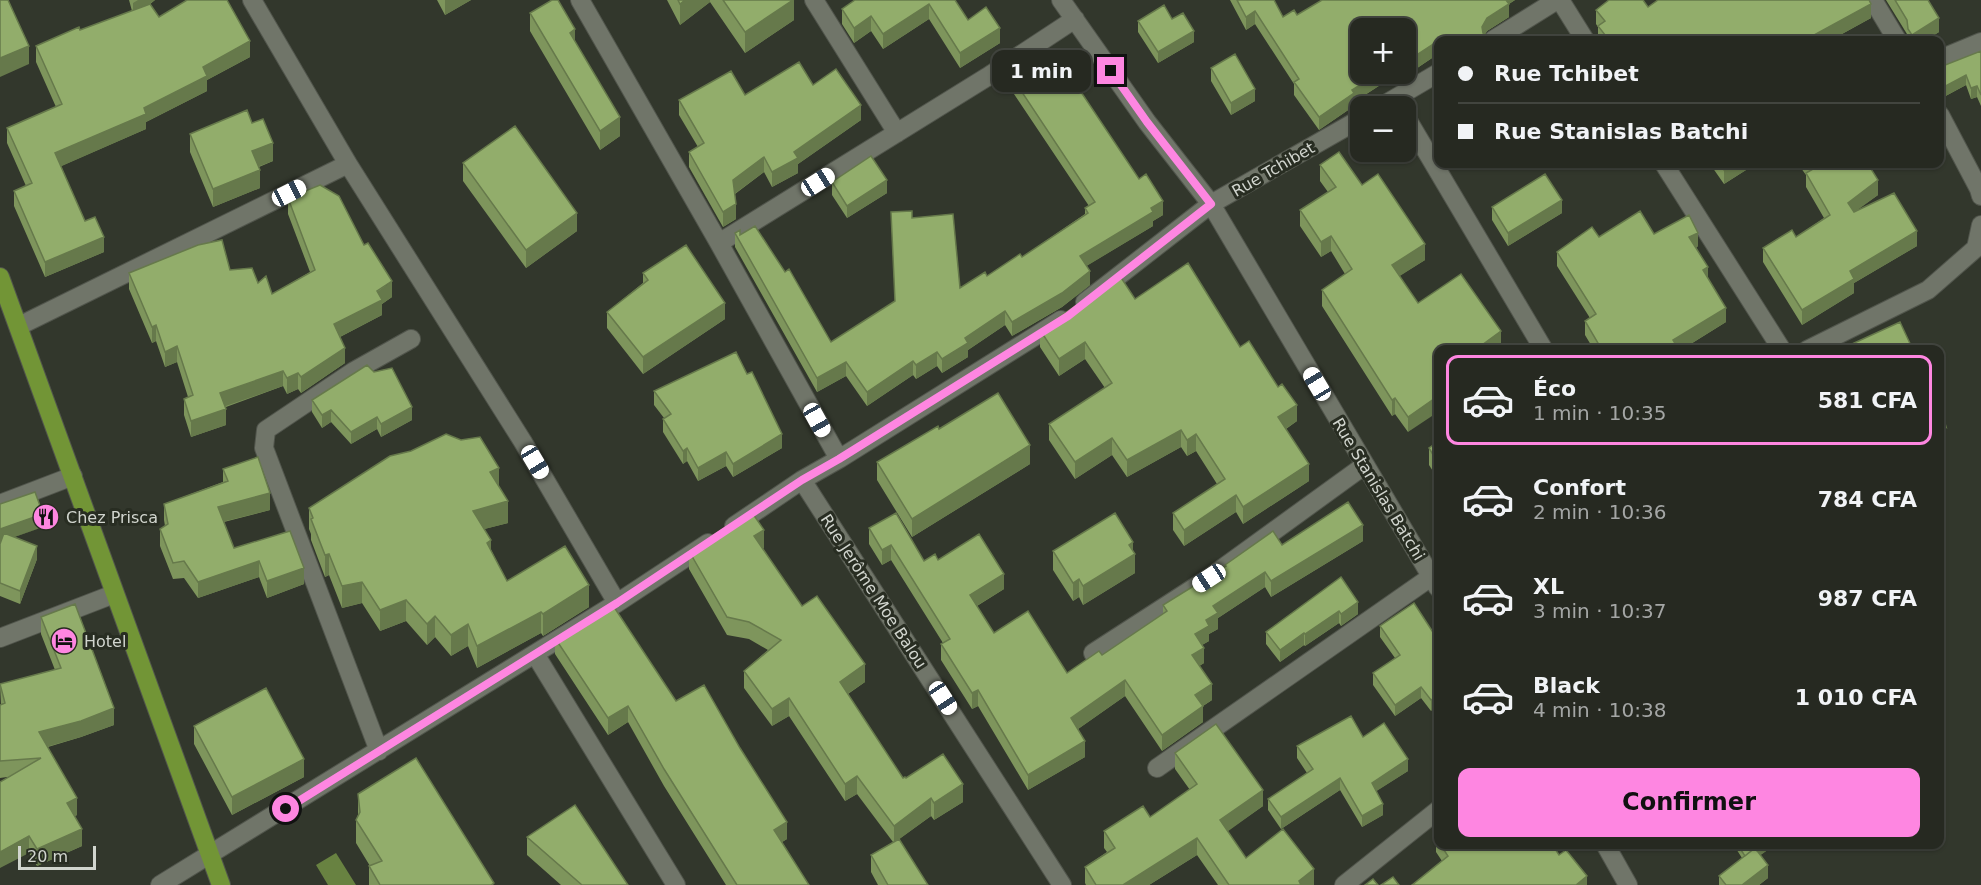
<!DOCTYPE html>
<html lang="fr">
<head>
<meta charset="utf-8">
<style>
	:root { --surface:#262921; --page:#2e312a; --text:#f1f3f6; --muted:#a4a6a5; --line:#42453f; --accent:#fe86e1 }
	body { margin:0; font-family:"DejaVu Sans",sans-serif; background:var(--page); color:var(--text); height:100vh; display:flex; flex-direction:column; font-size:22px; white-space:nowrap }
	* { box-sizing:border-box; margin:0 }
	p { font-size:20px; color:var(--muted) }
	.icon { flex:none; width:33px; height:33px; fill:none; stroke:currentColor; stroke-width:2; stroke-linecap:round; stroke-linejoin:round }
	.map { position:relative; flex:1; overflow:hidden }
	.drawer { position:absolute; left:1434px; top:345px; width:510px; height:504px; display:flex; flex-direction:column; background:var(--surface); border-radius:12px; box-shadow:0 2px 4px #0004,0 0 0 2px var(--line) }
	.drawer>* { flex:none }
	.top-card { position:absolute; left:1434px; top:36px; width:510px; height:132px; border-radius:12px; box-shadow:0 2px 4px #0004,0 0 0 2px var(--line); display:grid; align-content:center; height:132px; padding:0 24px; background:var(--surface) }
	.controls { position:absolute; left:1350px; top:18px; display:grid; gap:12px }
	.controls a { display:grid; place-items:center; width:66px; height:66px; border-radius:12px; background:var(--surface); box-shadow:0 2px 4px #0004,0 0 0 2px var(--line); font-size:30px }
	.scale { position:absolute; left:18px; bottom:15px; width:78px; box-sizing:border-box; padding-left:6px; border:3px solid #d1d5ce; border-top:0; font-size:16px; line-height:21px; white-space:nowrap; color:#d1d5ce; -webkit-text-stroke:4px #282d22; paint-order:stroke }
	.end { position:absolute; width:27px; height:27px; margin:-14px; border:8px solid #fe86e1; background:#111; box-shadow:0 0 0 3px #111 }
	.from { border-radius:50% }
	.bubble { position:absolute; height:42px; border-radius:12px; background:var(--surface); box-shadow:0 2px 4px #0004,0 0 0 2px var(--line); font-size:20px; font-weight:800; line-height:42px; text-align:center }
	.car { position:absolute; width:18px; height:36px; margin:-18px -9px; border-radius:8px; box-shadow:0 0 4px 2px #0007; background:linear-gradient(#fff 24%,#345 0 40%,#fff 0 76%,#345 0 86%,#fff 0) }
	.top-card b { display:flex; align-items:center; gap:21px; height:57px; font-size:22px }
	.top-card b+b { border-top:2px solid var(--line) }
	.top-card i { width:15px; height:15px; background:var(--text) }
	ul { padding:10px 0 0; list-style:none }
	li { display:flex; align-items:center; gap:18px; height:90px; margin:0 12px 9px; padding:0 12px; border:3px solid transparent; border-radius:12px }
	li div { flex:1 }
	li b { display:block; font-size:22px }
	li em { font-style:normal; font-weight:800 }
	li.current { border-color:var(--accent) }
	li>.icon { width:54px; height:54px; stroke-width:1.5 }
	.action { display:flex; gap:12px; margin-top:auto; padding:12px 24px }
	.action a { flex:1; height:69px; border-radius:12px; background:var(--accent); color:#111; font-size:24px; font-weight:800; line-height:69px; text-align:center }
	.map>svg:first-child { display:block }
	.water { fill:#688241 }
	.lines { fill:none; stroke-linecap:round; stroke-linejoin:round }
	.minor-casing { stroke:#51554c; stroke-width:20 }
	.highway-casing { stroke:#51554c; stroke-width:20 }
	.minor { stroke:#707569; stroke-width:18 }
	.highway { stroke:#729536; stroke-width:18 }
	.wall { fill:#7e955c; fill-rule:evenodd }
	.shaded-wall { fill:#66794b }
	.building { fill:#92ad6b; stroke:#66794b; stroke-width:1.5 }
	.route { stroke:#fe86e1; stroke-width:8 }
	.labels { text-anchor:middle; stroke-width:6; stroke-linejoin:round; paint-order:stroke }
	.street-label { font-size:16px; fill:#d1d5ce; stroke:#282d22 }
	.poi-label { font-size:16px; fill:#d1d5ce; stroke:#282d22; text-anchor:start }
</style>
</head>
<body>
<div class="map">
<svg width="1981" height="885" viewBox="0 0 1981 885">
	<rect width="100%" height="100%" fill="#32372c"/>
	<!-- water -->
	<path class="water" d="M336,853L356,885H328L316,865Z"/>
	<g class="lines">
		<defs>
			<path id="minor" d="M252,0L348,164L523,442L617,603
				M580,0L719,243L839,459
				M814,0L897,133
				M1061,0L1147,122L1211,204L1438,588
				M1560,0L1585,40
				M1873,0L1897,40
				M1493,40L1557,0
				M1940,59L1981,42
				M1382,106L1438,73
				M1940,115L1979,189L1981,196
				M1406,117L1544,350
				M1664,164L1782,350
				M719,243L987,77L1075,19
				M1085,302L1211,204L1360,119
				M19,326L348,164
				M1807,350L1928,290L1976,248L1981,225
				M802,480L1062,885
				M0,504L73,476
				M734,526L802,480L839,459L1061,320
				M0,638L114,594
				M1093,653L1209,578L1365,465
				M535,654L676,885
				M379,751L264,448L266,430L354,371L411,339
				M1157,768L1438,572
				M1605,844L1628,885
				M160,885L617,603L708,543
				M1344,885L1438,810"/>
			<path id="highway" d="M0,277L221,885"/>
		</defs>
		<!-- minor casing -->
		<use href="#minor" class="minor-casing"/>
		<!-- highway casing -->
		<use href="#highway" class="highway-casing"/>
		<!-- minor -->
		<use href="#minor" class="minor"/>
		<!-- highway -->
		<use href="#highway" class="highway"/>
	</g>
	<!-- wall -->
	<path class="wall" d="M129,0H155L149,5L159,17L250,57L207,80V91L146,122V129L61,166L85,221L104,252L45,277L14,206V191L26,186L7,143V128L56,107L36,62V46L132,11Z
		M437,0H471L445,15Z
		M667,0H794V20L745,53L710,2L680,25Z
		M955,0L968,20L1000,43L960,68L929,19L883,49L871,31L854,43L842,24V9Z
		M1230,0H1274L1283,17L1297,15L1322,0H1515L1509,4V17L1487,31L1485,34L1488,37L1503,40H1438V57L1437,58L1435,56L1392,85L1388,80L1354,102V106L1319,130L1294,95V84L1255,24L1246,30ZM1360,28L1406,74H1360Z
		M1886,0H1928L1939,32L1926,40H1907V34Z
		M1648,7L1871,18L1831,40H1598V27L1596,24V10Z
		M530,13L575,42L620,136L600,150L530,31Z
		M1138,21L1194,42L1158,63L1138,32Z
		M1981,51V106L1977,97L1971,99L1966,85L1940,99V67Z
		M1211,68L1255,101L1231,115L1211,81Z
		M1012,77L1163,215L1153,221V226L1086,266L1090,285L1062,307L1012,336L1005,325L968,350V357L942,373L937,366L916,379L913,375L867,406L846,376L817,392L735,247V233L740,235L785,272L831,342L895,301L891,212L912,218L960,288L987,276L1022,257L1085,214V208L1089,206L1012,91Z
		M813,85L861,120L798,164V173L772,187L764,172L735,194L736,219L723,227L689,167V152L698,147L679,115V100L745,95Z
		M252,123L273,161L259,167L260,188L213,207L190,152V134Z
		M463,163L577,231L526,268L463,181Z
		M1710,164H1746V170L1724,184Z
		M1798,164H1868L1878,195L1858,209L1917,246L1854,283V293L1802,325L1763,262V248L1796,237L1824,218L1806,187V175Z
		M1320,165L1362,185L1425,260L1399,276L1418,303L1501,347L1497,350H1438L1408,432L1395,414L1392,416L1322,306V290L1345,274L1331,251L1321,257L1300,226V210L1328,192L1320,181Z
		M832,182L887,193L847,218L832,195Z
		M288,198L364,245L392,297L382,304V315L340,337L345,363L301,393L298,389L287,394L283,386L226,407V425L191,437L184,415V399L188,397L177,362L165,367L156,341L152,343L129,289V273L230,270L258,283L272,294L310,272L288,214Z
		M1492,207L1562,213L1508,246L1492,220Z
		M1654,234L1698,246L1696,248L1726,322L1681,350H1594L1585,335V321L1590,318L1557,266V252L1599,237Z
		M643,273L725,319L643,374L607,328V312L643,283Z
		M1135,299L1240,347L1297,421L1286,429L1309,481L1243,524L1236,512L1184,546L1173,530V513L1217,484L1196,451L1187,456L1181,447L1127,477L1112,455L1075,479L1049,440V424L1105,388L1085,359L1059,376L1040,347V330Z
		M654,391L782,448L733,477L726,466L698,481L687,461L683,464L663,432V419L664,418L654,405Z
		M312,400L412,420L381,437L377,429L351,444L331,422L322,428L312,412Z
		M1940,405L1946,427V443L1940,438Z
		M1438,442V479L1429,465V448Z
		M877,462L1030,464L912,537L877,480Z
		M223,469L270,510L224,522L234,548L304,584L267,598L259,577L198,598L184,578L173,579L160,546V529L165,526L164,520V504L223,482Z
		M499,488L508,523L484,529L491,550L507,581L589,607L543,636L541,633L477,668L468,646L451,656L435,637L427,645L406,621L380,631L362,603L342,608L329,575L325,577L311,540V534L309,529V508Z
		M43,527L14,537L37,559L20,604L0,596V544L1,541Z
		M869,528L924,561L938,560L1004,589L977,606L994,633L1067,673L1102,655L1163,614V605L1225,567V565L1282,545L1363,541L1271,597L1265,587L1218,618V629L1209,634V641L1202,645L1204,663L1199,666L1212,700L1203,706V722L1162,751L1125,696L1078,729L1085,757L1028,790L978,706L972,709L941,660V644L943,643L891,560L882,565L869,544Z
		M764,548L762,549L802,606L865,682L848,694L903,778H906L963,802L934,820L931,816L899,839L928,885H878L871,872V855L893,842L857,794L845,801L789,716L772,726L744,688V671L768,650L749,639L727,635L689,569V551Z
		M1053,551H1133L1135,573L1083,605L1079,597L1073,601L1053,570Z
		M1341,577L1358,614L1341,626L1339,623L1305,646L1304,645L1280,662L1266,644V632Z
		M41,617L114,725L81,737L48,747L77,815L75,816L82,846L37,866L29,853L7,777L0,778V705H1L0,684L55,670L41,634Z
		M1380,626L1438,640L1431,711L1421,698L1395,716L1373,685V673L1395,658L1380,637Z
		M555,638L676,701L787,839L782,842L809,885H726L664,786L628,722L608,735L555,654Z
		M194,726L304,777L232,815L194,744Z
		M1438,736V755L1436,752V738Z
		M1363,737L1408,771L1376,791L1383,815L1362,827L1340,790L1281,829L1268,810V799L1307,773L1297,758V746Z
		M1175,753L1263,806L1227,831L1246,858L1314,885H1218L1197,855L1149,885H1086L1085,883V867L1107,852L1104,848V831L1150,817L1190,790L1175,769Z
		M358,794L494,885H369V866H370L356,843V820L358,815Z
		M527,837L628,885H561L527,855Z
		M1438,837V844H1552L1559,855L1587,885L1442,861L1436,852V838Z
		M1733,844H1769V849L1760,855L1768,878L1759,885H1719V876L1742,858Z"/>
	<!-- shaded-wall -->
	<path class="shaded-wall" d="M138,0H155L133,16V3Z
		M445,0H471L445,15Z
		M685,0H710V2L680,25V4Z
		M793,0H794V20L745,53V32Z
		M1503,0H1515L1504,7L1509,4V17L1487,31L1482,40V27L1487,18Z
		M929,4V19L883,49V34Z
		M1871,4V18L1831,40H1805Z
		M1255,11V24L1246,30V17Z
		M871,16V31L854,43V28Z
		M1939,18V32L1926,40H1912V35Z
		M1000,28V43L960,68V53Z
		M575,29V47L570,33Z
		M1194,31V42L1158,63V52Z
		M250,41V57L207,80V91L146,122V129L55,169V153L144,108L203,67Z
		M1435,43V56L1392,85V74H1406V62Z
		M1438,44V57L1437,58V45Z
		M29,46V64L0,77V58Z
		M1378,74H1388V80L1354,102V106L1319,130V117L1352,90Z
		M1966,75V85L1940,99V89Z
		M1977,86V97L1971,99V88Z
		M1255,89V101L1231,115V103Z
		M861,105V120L798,164V173L772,187V172L794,152Z
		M620,117V136L600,150V131Z
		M273,143V161L252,169V151Z
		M764,157V172L733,195V180Z
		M1733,164H1746V170L1724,184V170Z
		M260,170V188L213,207V189Z
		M887,180V193L847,218V206Z
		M1878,180V195L1848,217V203Z
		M1562,200V213L1508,246V233Z
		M1163,201V215L1153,221V226L1080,270V256L1151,208Z
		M736,204V219L723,227V212Z
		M577,213V231L526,268V250Z
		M1917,231V246L1854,283V293L1802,325V310L1850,271Z
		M1698,233V246L1689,251V237Z
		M1331,236V251L1321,257V242Z
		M104,237V252L45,277V262Z
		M1425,244V260L1392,281V265Z
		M1708,267V281L1703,270Z
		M1090,271V285L1062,307L1012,336V322Z
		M392,281V297L382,304V315L334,340V324Z
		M725,303V319L643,374V357Z
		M1726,308V322L1681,350H1673V340Z
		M1005,311V325L968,350V357L942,373V359L965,338Z
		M156,325V341L152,343V327Z
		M1501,331V347L1497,350H1475Z
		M1085,342V359L1059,376V359Z
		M177,346V362L165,367V352Z
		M345,348V363L301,393V377Z
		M937,352V366L916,379V365Z
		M913,361V375L867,406V392Z
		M846,362V376L817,392V378Z
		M283,371V386L220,408V393Z
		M298,373V389L287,394V378Z
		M1438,396V412L1408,432V417Z
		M1395,398V414L1392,416V400Z
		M1297,405V421L1278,434V417Z
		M412,407V420L381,437V424Z
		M226,409V425L191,437V421Z
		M331,410V422L322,428V415Z
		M377,417V429L351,444V432Z
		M1181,430V447L1127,477V460Z
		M782,434V448L733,477V464Z
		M1196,434V451L1187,456V440Z
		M1112,438V455L1075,479V462Z
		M1030,445V464L912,537V519Z
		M687,448V461L683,464V451Z
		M726,452V466L698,481V468Z
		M1309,464V481L1243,524V507Z
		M499,468V489L490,472Z
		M270,493V510L218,523V507Z
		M1236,495V512L1184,546V530Z
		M508,501V523L473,532V511Z
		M43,514V527L0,542V529Z
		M1363,525V541L1271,597V581Z
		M1944,525V540L1940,543V528Z
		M764,530V548L754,554V536Z
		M491,540V562L487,543Z
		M1133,542V556L1135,554V573L1083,605V586Z
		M891,545V560L882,565V550Z
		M37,546V559L20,604V591Z
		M329,554V575L325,577V555Z
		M259,561V577L198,598V582Z
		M304,568V584L267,598V581Z
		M1265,572V587L1218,618V629L1209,634V641L1195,649V634L1206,620L1213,606Z
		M1004,574V589L970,610V595Z
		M1079,579V597L1073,601V583Z
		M362,582V603L342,608V586Z
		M589,585V607L543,636V614Z
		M406,600V621L380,631V610Z
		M1358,602V614L1341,626V614Z
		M1339,611V623L1305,646V634Z
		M541,612V633L477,668V646Z
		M435,616V637L427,645V624Z
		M468,624V646L451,656V635Z
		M1304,633V645L1280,662V650Z
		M1204,648V663L1192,671V655Z
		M865,664V682L840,699V682Z
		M1125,680V696L1071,734V718Z
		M1212,684V700L1195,711V695Z
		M1421,687V698L1395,716V705Z
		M978,690V706L972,709V693Z
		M1438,695V706L1431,711V700Z
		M789,698V716L772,726V709Z
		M628,706V722L608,735V718Z
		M1203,706V722L1162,751V735Z
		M114,708V725L81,737L39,749V732Z
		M1085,741V757L1028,790V775Z
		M304,759V777L232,815V797Z
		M1408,759V771L1372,794V783Z
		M857,776V794L845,801V784Z
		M1340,778V790L1281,829V817Z
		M963,784V802L934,820V803Z
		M1263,790V806L1220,837V820Z
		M77,798V815L67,820V803Z
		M931,798V816L894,843V826Z
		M1383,804V815L1362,827V816Z
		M787,822V839L774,847V830Z
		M82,829V846L37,866V849Z
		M29,836V853L0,868V852Z
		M1197,838V855L1149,885H1123Z
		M1766,844H1769V849L1747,865V858Z
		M1768,865V878L1759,885H1742Z
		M1314,869V885H1299V881Z
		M1587,876V885H1576Z"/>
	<!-- building -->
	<path class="building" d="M0,0H8L29,46L0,58Z
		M187,0H227L250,41L203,67L207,76L144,108L146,114L55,153L85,221L95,217L104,237L45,262L14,191L32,183L7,128L62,104L36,46L79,27L80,30L150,4L159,17Z
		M552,0H558L575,29L570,33L620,117L600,131L530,13Z
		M678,0H685L680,4Z
		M723,0H793L745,32Z
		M855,0H955L968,20L986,7L1000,28L960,53L929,4L883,34L871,16L854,28L842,9Z
		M1237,0H1274L1283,17L1294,10L1297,15L1322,0H1506L1509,4L1487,18L1482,27L1483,33L1488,37L1500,36L1503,40H1449L1448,38L1444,40H1438V44L1437,45L1435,43L1406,62V28H1360V74H1378L1352,90L1354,93L1319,117L1294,82L1299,79L1255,11L1246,17Z
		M1609,0H1643L1648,7L1658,0H1869L1871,4L1805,40H1609L1598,26L1605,21L1596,10Z
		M1895,0H1928L1939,18L1912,35L1908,29L1907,20Z
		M1164,5L1172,19L1183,13L1194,31L1158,52L1138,21Z
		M1053,50L1139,179L1146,174L1163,201L1151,208L1153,212L1080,256L1090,271L1062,293L1012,322L1005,311L965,338L968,343L942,359L937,352L916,365L913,361L867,392L846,362L817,378L735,233L740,230V235L755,226L785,272L789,269L831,342L895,301L891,212L912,211V218L953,214L960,288L985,272L987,276L1020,254L1022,257L1088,213L1085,208L1095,202L1012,77Z
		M1981,51V95L1977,86L1971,88L1966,75L1940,89V67Z
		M1235,54L1255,89L1231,103L1211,68Z
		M799,62L813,85L836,69L861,105L794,152L798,158L772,172L764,157L733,180L736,204L723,212L689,152L704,143L679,100L731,71L745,95Z
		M247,110L252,123L263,119L273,143L252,151L260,170L213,189L190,134Z
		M515,126L577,213L526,250L463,163Z
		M1339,152L1362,185L1378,174L1425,244L1392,265L1418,303L1461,274L1501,331L1475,350H1438V396L1408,417L1395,398L1392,400L1322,290L1352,269L1331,236L1321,242L1300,210L1336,187L1320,165Z
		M871,156L887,180L847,206L832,182Z
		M1720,164H1733L1724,170Z
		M1808,164H1868L1878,180L1848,203L1854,212L1894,193L1917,231L1850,271L1854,279L1802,310L1763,248L1792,230L1796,237L1830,215L1806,173L1813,169Z
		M1545,174L1562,200L1508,233L1492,207Z
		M320,185L339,196L364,245L368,243L392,281L377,291L382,300L334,324L345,348L301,377L298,373L287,378L283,371L220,393L226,409L191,421L184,399L193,395L177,346L165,352L156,325L152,327L129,273L198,245L222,240L230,270L252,268L258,283L266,276L272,294L315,270L288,198Z
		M1640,211L1654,234L1689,215L1698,233L1689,237L1708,267L1703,270L1726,308L1673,340L1679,350H1602L1585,321L1596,314L1557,252L1592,227L1599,237Z
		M686,245L725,303L643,357L607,312L648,280L643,273Z
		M1188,263L1240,347L1249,341L1278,387L1282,384L1297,405L1278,417L1309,464L1243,507L1236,495L1184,530L1173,513L1225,479L1196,434L1187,440L1181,430L1127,460L1112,438L1075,462L1049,424L1112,383L1085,342L1059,359L1040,330L1120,276L1135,299Z
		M1900,322L1913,350H1842L1841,349Z
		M736,352L747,374L752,372L782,434L733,464L726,452L698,468L687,448L683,451L663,419L671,414L654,391Z
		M367,365L374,372L392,368L412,407L381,424L377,417L351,432L331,410L322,415L312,400Z
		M998,393L1030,445L912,519L877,462L938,426L939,429Z
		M1940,405L1946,427L1940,422Z
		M446,434L461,440L480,437L499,468L490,472L508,501L473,511L491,540L487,543L507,581L565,546L589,585L543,614L541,612L477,646L468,624L451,635L435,616L427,624L406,600L380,610L362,582L342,586L329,554L325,555L311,519L313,518L309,508L390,456L411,451Z
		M1438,442V463L1429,448Z
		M258,457L270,493L218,507L234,548L290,531L304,568L267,581L259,561L198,582L184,561L173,563L160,529L168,524L164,504L228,481L223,469Z
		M35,492L43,514L0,529V504Z
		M1348,502L1363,525L1271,581L1265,572L1213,606L1218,613L1206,620L1209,626L1195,634L1204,648L1192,655L1212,684L1195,695L1203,706L1162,735L1125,680L1071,718L1085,741L1028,775L978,690L972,693L941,644L950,639L891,545L882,550L869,528L896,513L924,561L935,554L938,560L979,534L1004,574L970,595L994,633L1028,611L1067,673L1099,651L1102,655L1167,611L1163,605L1226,566L1225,565L1273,531L1282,545Z
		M751,511L764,530L754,536L802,606L817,596L865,664L840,682L903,778L905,777L906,778L943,754L963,784L934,803L931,798L894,826L857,776L845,784L789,698L772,709L744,671L781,640L749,622L727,617L689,551Z
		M1115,513L1133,542L1129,545L1135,554L1083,586L1079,579L1073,583L1053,551Z
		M1940,520L1944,525L1940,528Z
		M4,533L37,546L20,591L0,583V544Z
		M1341,577L1358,602L1341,614L1339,611L1305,634L1304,633L1280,650L1266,632Z
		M1414,603L1438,640V695L1431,700L1421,687L1395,705L1373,673L1400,655L1380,626Z
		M75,604L114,708L81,721L39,732L77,798L67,803L82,829L37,849L29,836L0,852V782L41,758L0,761V705L5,703L0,684L61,668L41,617Z
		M612,604L676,701L704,685L740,748L787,822L774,830L809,885H737L664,769L628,706L608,718L555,638Z
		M266,688L304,759L232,797L194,726Z
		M1351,716L1363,737L1384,723L1408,759L1372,783L1383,804L1362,816L1340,778L1281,817L1268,799L1313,769L1297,746Z
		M1216,724L1263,790L1220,820L1246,858L1283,829L1314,869L1299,881L1301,885H1229L1197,838L1123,885H1096L1085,867L1115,848L1104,831L1143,806L1150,817L1197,784L1175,753Z
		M416,758L494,883L491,885H380L369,866L382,861L356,820L360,812L358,794Z
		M575,805L628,885H582L527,837Z
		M899,839L928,885H888L871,855Z
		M1440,844H1552L1559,855L1566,850L1587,876L1576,885H1412L1448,856Z
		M1737,844H1766L1757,851L1755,848L1745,856Z
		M1755,848L1768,865L1742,885H1726L1719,876Z
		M1393,877L1399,885H1381Z
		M1373,879L1378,885H1365Z"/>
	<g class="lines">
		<!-- route -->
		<path class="route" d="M286,809L617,603L802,480L839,459L1068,316L1211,204L1147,122L1111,71"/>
	</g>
	<!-- icons -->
	<defs>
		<symbol id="restaurant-disc" viewBox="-11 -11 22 22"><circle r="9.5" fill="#fe86e1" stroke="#282d22"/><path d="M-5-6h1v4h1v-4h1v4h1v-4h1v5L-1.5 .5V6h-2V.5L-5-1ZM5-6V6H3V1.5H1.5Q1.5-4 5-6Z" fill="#111"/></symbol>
		<symbol id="hotel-disc" viewBox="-11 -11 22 22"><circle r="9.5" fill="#fe86e1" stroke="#282d22"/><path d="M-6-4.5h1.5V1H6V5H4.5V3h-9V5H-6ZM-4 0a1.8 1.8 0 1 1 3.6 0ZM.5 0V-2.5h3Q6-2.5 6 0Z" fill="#111"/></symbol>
	</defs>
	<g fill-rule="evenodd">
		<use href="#restaurant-disc" x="31" y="502" width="30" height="30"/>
		<use href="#hotel-disc" x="49" y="626" width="30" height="30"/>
	</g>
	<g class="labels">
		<!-- street labels -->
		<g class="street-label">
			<text transform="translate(1273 169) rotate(-30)" y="6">Rue Tchibet</text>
			<text transform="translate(1379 489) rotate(59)" y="6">Rue Stanislas Batchi</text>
			<text transform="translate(874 591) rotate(57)" y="6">Rue Jerôme Moe Balou</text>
		</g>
		<!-- poi labels -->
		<g class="poi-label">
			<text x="66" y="523">Chez Prisca</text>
			<text x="84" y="647">Hotel</text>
		</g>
	</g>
</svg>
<div class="controls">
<a>+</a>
<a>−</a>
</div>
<div class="scale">20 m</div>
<i class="end from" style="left:286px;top:809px"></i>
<i class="end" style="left:1111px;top:71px"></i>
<div class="bubble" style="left:992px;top:50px;width:99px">1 min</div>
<i class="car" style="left:818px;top:182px;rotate:58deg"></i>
<i class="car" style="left:289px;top:193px;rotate:63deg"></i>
<i class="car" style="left:1317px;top:384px;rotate:329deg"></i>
<i class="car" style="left:817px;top:420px;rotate:151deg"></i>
<i class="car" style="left:535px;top:462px;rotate:149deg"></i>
<i class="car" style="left:1209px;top:578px;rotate:237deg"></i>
<i class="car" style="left:943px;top:698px;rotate:147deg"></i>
<div class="top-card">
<b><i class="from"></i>Rue Tchibet</b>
<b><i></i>Rue Stanislas Batchi</b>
</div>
<section class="drawer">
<ul>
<li class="current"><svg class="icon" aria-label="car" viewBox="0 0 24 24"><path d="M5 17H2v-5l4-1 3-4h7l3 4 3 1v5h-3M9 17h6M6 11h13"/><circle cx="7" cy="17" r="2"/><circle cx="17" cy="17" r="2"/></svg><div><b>Éco</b><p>1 min · 10:35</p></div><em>581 CFA</em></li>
<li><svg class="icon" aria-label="car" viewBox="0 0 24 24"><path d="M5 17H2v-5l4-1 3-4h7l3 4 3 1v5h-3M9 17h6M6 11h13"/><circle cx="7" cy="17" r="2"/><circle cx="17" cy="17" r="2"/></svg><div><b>Confort</b><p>2 min · 10:36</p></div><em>784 CFA</em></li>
<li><svg class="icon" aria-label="car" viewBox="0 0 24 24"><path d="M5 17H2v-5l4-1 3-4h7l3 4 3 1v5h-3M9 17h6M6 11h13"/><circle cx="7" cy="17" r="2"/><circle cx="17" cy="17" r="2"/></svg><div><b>XL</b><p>3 min · 10:37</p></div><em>987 CFA</em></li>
<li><svg class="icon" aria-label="car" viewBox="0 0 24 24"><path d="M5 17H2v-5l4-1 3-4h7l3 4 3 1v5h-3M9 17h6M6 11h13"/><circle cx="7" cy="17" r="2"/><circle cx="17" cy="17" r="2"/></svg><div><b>Black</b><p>4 min · 10:38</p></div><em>1 010 CFA</em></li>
</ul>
<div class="action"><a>Confirmer</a></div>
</section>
</div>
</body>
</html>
